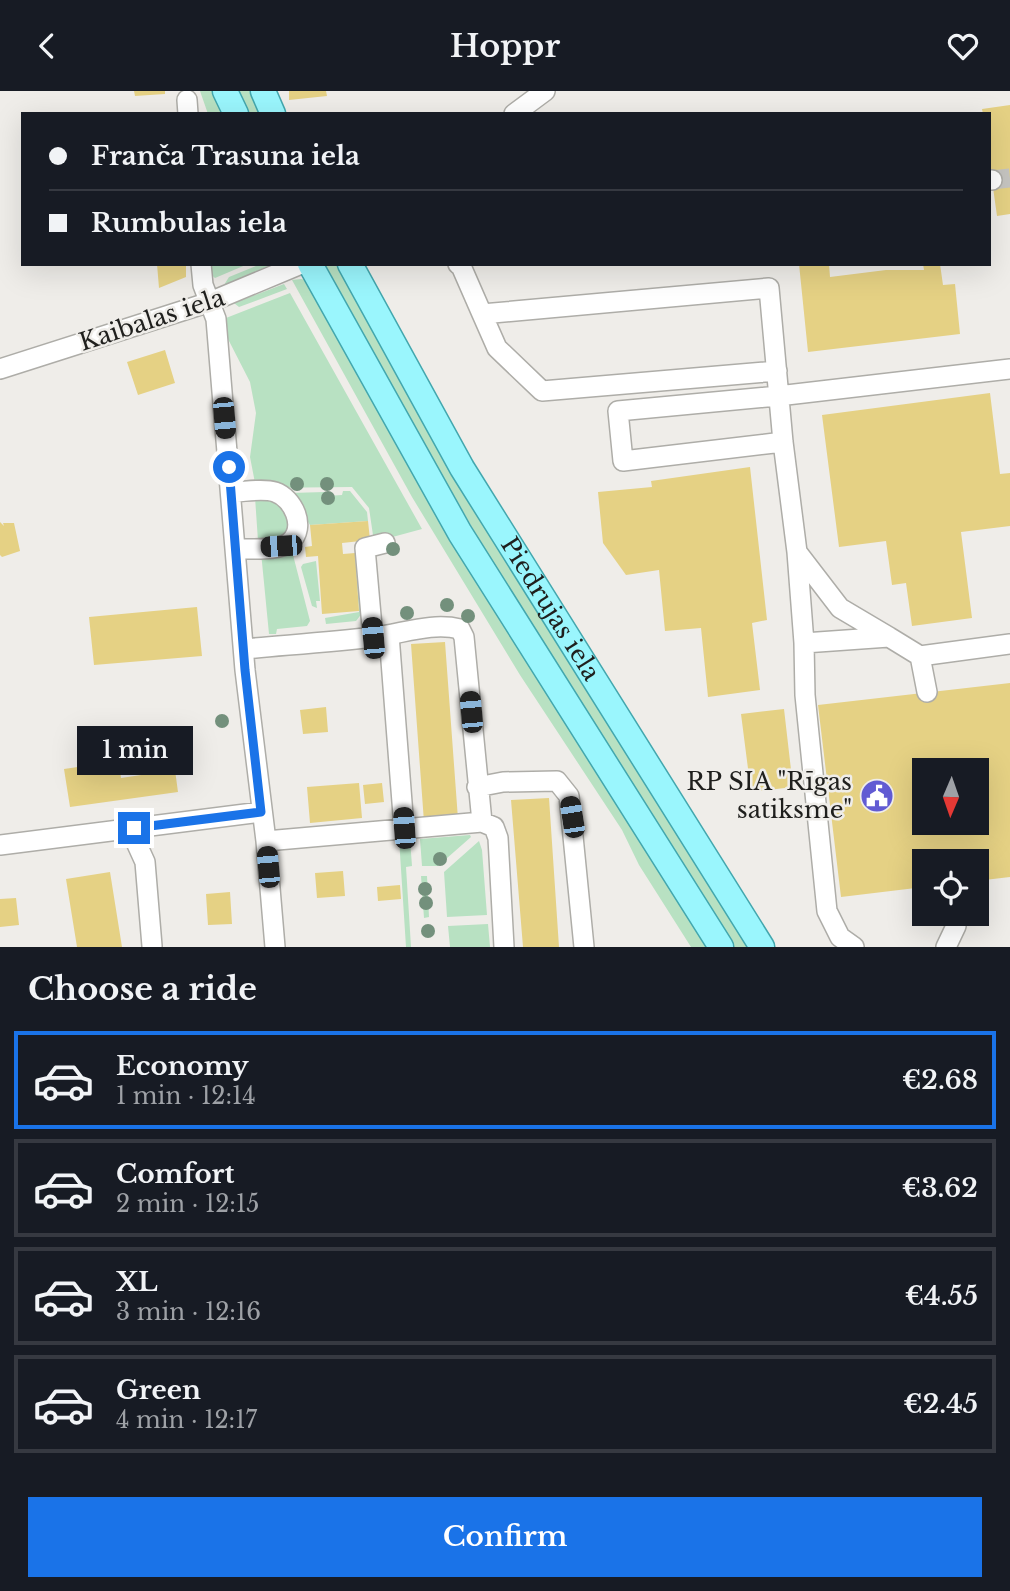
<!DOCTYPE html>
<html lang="en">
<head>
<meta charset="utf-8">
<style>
	:root { --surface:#171b24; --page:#20242c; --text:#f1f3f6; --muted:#9ea1a6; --line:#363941; --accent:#1a73e8 }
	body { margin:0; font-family:"Libre Baskerville",serif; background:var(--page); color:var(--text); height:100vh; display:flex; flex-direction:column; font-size:26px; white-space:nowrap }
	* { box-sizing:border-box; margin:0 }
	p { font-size:23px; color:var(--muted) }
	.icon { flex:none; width:38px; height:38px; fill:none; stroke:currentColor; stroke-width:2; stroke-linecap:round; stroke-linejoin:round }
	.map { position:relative; height:856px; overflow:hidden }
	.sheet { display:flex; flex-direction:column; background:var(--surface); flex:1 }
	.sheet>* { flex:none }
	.hud { position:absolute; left:21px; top:21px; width:970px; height:154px; border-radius:0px; box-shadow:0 7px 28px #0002; display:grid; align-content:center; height:154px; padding:0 28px; background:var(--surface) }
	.needle { width:46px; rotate:182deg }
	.buttons { position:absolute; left:912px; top:667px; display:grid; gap:14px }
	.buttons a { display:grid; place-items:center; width:77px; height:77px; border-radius:0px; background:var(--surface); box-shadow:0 7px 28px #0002; font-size:35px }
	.end { position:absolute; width:32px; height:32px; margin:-16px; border:9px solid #1a73e8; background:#fff; box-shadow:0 0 0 4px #fff }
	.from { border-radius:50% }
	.bubble { position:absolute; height:49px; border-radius:0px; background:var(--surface); box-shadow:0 7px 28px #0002; font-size:23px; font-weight:600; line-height:49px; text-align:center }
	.car { position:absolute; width:21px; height:42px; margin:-21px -10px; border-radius:9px; box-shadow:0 0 5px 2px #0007; background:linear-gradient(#222 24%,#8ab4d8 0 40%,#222 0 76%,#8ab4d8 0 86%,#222 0) }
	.hud b { display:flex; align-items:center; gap:24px; height:66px; font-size:26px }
	.hud b+b { border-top:2px solid var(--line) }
	.hud i { width:18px; height:18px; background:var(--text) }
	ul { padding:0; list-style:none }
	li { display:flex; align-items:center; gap:21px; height:98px; margin:0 14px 10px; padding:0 14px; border:4px solid var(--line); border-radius:0px }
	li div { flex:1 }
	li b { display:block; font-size:26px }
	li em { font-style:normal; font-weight:600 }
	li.selected { border-color:var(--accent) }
	li>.icon { width:63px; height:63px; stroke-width:1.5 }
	h2 { padding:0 28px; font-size:32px; line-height:84px }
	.button { display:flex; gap:14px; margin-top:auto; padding:14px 28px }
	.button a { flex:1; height:80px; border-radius:0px; background:var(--accent); color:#fff; font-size:28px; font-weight:600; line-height:80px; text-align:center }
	header { display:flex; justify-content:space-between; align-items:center; height:91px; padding:0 28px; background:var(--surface); font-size:32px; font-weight:600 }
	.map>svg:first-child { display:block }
	.green { fill:#b8e1c2 }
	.building { fill:#e5d184; fill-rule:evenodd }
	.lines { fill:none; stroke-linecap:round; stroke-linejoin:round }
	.minor-tunnel { stroke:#c5c4c0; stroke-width:19; stroke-dasharray:19 10; stroke-linecap:butt }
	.minor-casing { stroke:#aeada8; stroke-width:22 }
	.major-casing { stroke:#43a7ae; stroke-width:27 }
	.minor { stroke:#fff; stroke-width:19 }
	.major { stroke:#9af6fd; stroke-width:24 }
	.tree { fill:#73907c }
	.route { stroke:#1a73e8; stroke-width:9 }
	.labels { text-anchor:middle; stroke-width:5; stroke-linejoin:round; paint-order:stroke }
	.street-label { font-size:24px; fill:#1f1f1d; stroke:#efede9 }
	.poi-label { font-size:24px; fill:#1f1f1d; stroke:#efede9; text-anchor:end }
</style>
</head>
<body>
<header><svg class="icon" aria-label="back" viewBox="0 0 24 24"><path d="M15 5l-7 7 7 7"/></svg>Hoppr<svg class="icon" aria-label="heart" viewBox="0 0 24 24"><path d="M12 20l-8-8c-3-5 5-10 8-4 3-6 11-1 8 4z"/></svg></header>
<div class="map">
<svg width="1010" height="856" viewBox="0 0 1010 856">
	<rect width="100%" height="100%" fill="#efede9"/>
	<!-- green -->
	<path class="green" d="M200,0H212L223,23H208Z
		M235,0H251L262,23H246Z
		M207,173H248L215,187L208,181Z
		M261,173H273L224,194L229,186Z
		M325,173H340L750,856H733L511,504L418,342Z
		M301,188L306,189L708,856H691L639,774L622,739L520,584L412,406L292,189Z
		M284,193L287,198L239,216L234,212Z
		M290,202L422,438L374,451L369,417L352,396L256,397L250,366L256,322L250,291L228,248L226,227Z
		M343,400H350L367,421L368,430L310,434L290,402L325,401L326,405L342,404Z
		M255,406L283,411L289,436C282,449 272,449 258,450Z
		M292,460L310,530L307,535L277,538L276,543H269L261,461Z
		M355,462H358L363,521L356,530L326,533L325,527L359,521Z
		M316,470L320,510H316L317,517L312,515L301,476L303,473Z
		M402,742L403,748H410L412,775L406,776L411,856H406L399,747Z
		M470,744L471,746L438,775H422L420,748Z
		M479,750L482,759L487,824L447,826L444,781Z
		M421,785H427L429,826L424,827Z
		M488,833L490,856H450L448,835Z"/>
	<!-- building -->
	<path class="building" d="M134,0H165V3L135,5Z
		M289,0H326L327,5L289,9Z
		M1010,14V123L997,125L989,68V23H983L982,18Z
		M157,173H186V186L159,197Z
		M799,173H829L830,186L886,179H924L923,173H940L943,194L955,193L960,243L808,261Z
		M165,259L175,292L138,304L127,271Z
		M990,302L1000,383L1010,382V435L961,441L972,527L912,535L906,492L892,494L886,450L839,456L822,324Z
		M750,376L767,529L752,532L760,599L708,606L701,537L665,540L659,479L626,484L603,452L598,401L652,396L651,390Z
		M368,430L370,449L342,452L343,463L355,462L359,520L322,523L318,465L306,466L305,456L312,455L310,434Z
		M0,431L4,435L3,432H14L20,460L2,466L0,464Z
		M197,516L202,565L94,574L89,526Z
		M445,551L458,728L424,731L411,553Z
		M1010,592V786L976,790V770H924V796L841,806L818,614ZM924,679H976V732H924Z
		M326,616L328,641L303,643L300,619Z
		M784,618L793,696L751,701L741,623Z
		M119,670L121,687L175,679L178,701L70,716L64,678Z
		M359,692L362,727L310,732L307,696Z
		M382,692L384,711L365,713L363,694Z
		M549,707L559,856H523L511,709Z
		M343,780L345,805L317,807L315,782Z
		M110,781L122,856H77L66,788Z
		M400,794L401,808L378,810L377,796Z
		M230,801L232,833L208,834L206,803Z
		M16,807L19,834L0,836V808Z"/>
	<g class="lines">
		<!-- minor-tunnel -->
		<path class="minor-tunnel" d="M992,89L1010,87"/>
		<defs>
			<path id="minor" d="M187,9L188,23
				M514,23L545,0
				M989,89H992
				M201,173L203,194L216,228L245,579L266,750L275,856
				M458,173L461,175L482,223L769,197L783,351L797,461L804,552L805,604L827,820L840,846L854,856
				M482,223L497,257L542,300L777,280
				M0,278L210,211L301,173
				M783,351L623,370L618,320L778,305L1010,278
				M231,401C244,401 263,397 275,401C293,407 307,436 290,451C278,461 251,457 236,458
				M797,461L840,517L889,546
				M389,544L404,737
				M373,547L365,457L385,452
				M804,552L889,546L920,565L927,601
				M244,558C287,554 331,551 374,546C402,543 431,531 460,538L464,546L482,731L494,736L498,747L504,856
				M920,565L1010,553
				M477,696L503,691L557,690L569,705L584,856
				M134,737L135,749L145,771L152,855
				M266,750L482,731
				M0,754L261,721
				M946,856L956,835L955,822"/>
			<g id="major">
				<path d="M225,0L236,23"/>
				<path d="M263,0L273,23"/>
				<path d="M310,173L460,442L721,856"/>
				<path id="s1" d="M350,173L462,377L762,856"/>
			</g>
		</defs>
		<!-- minor casing -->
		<use href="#minor" class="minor-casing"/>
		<!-- major casing -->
		<use href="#major" class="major-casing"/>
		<!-- minor -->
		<use href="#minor" class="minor"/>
		<!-- major -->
		<use href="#major" class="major"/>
	</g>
	<!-- trees -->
	<g class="tree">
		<circle cx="297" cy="393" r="7"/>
		<circle cx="327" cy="393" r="7"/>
		<circle cx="328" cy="407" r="7"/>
		<circle cx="393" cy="458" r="7"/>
		<circle cx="447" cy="514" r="7"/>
		<circle cx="407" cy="522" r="7"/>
		<circle cx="468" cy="525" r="7"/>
		<circle cx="222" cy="630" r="7"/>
		<circle cx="440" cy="768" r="7"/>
		<circle cx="425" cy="798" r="7"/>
		<circle cx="426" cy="812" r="7"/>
		<circle cx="428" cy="840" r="7"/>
	</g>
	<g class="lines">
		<!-- route -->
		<path class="route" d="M134,737L261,721L245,579L229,376"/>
	</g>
	<!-- icons -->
	<defs>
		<symbol id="civic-disc" viewBox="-11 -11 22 22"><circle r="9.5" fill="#615bd3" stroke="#efede9"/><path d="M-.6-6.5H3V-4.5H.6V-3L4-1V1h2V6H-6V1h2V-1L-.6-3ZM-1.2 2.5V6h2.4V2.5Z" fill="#fff"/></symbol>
	</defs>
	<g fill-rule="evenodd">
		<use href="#civic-disc" x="858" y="686" width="38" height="38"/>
	</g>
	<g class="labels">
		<!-- street labels -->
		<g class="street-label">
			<text transform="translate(152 229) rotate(-18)" y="8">Kaibalas iela</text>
			<text dy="8" stroke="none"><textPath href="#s1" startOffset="399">Piedrujas iela</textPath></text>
		</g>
		<!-- poi labels -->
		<g class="poi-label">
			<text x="852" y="699">RP SIA "Rīgas<tspan x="852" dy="28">satiksme"</tspan></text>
		</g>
	</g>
</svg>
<div class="buttons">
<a><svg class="needle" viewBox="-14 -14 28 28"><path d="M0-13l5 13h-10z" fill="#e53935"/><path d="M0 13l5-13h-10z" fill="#9ea1a6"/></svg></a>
<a><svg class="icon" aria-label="locate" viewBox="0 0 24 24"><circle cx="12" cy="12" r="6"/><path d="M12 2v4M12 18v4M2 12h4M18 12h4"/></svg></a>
</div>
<i class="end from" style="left:229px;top:376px"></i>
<i class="end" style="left:134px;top:737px"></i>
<div class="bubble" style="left:77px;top:635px;width:116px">1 min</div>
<i class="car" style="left:224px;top:327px;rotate:175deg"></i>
<i class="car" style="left:281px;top:455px;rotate:267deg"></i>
<i class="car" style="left:373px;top:547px;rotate:355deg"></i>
<i class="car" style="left:471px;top:621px;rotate:355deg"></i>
<i class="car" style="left:572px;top:726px;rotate:351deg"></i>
<i class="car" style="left:404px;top:737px;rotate:356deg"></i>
<i class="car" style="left:268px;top:776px;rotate:355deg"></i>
<div class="hud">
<b><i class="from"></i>Franča Trasuna iela</b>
<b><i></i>Rumbulas iela</b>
</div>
</div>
<section class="sheet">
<h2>Choose a ride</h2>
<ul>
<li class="selected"><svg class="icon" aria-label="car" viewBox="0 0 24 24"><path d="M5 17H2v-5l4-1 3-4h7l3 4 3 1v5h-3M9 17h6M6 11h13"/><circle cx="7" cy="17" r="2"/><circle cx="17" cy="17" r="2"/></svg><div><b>Economy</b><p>1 min · 12:14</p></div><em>€2.68</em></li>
<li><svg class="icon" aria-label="car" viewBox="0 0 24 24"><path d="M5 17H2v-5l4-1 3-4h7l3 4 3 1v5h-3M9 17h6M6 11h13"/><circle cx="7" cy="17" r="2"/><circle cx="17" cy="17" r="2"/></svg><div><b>Comfort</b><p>2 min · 12:15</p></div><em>€3.62</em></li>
<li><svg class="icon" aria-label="car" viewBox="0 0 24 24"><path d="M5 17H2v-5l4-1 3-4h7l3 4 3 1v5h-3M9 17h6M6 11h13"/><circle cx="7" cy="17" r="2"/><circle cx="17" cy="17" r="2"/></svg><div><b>XL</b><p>3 min · 12:16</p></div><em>€4.55</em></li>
<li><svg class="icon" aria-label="car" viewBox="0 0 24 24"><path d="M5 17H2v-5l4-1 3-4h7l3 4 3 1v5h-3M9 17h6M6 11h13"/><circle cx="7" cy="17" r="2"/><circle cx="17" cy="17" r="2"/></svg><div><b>Green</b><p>4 min · 12:17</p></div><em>€2.45</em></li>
</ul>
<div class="button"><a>Confirm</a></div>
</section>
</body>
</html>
